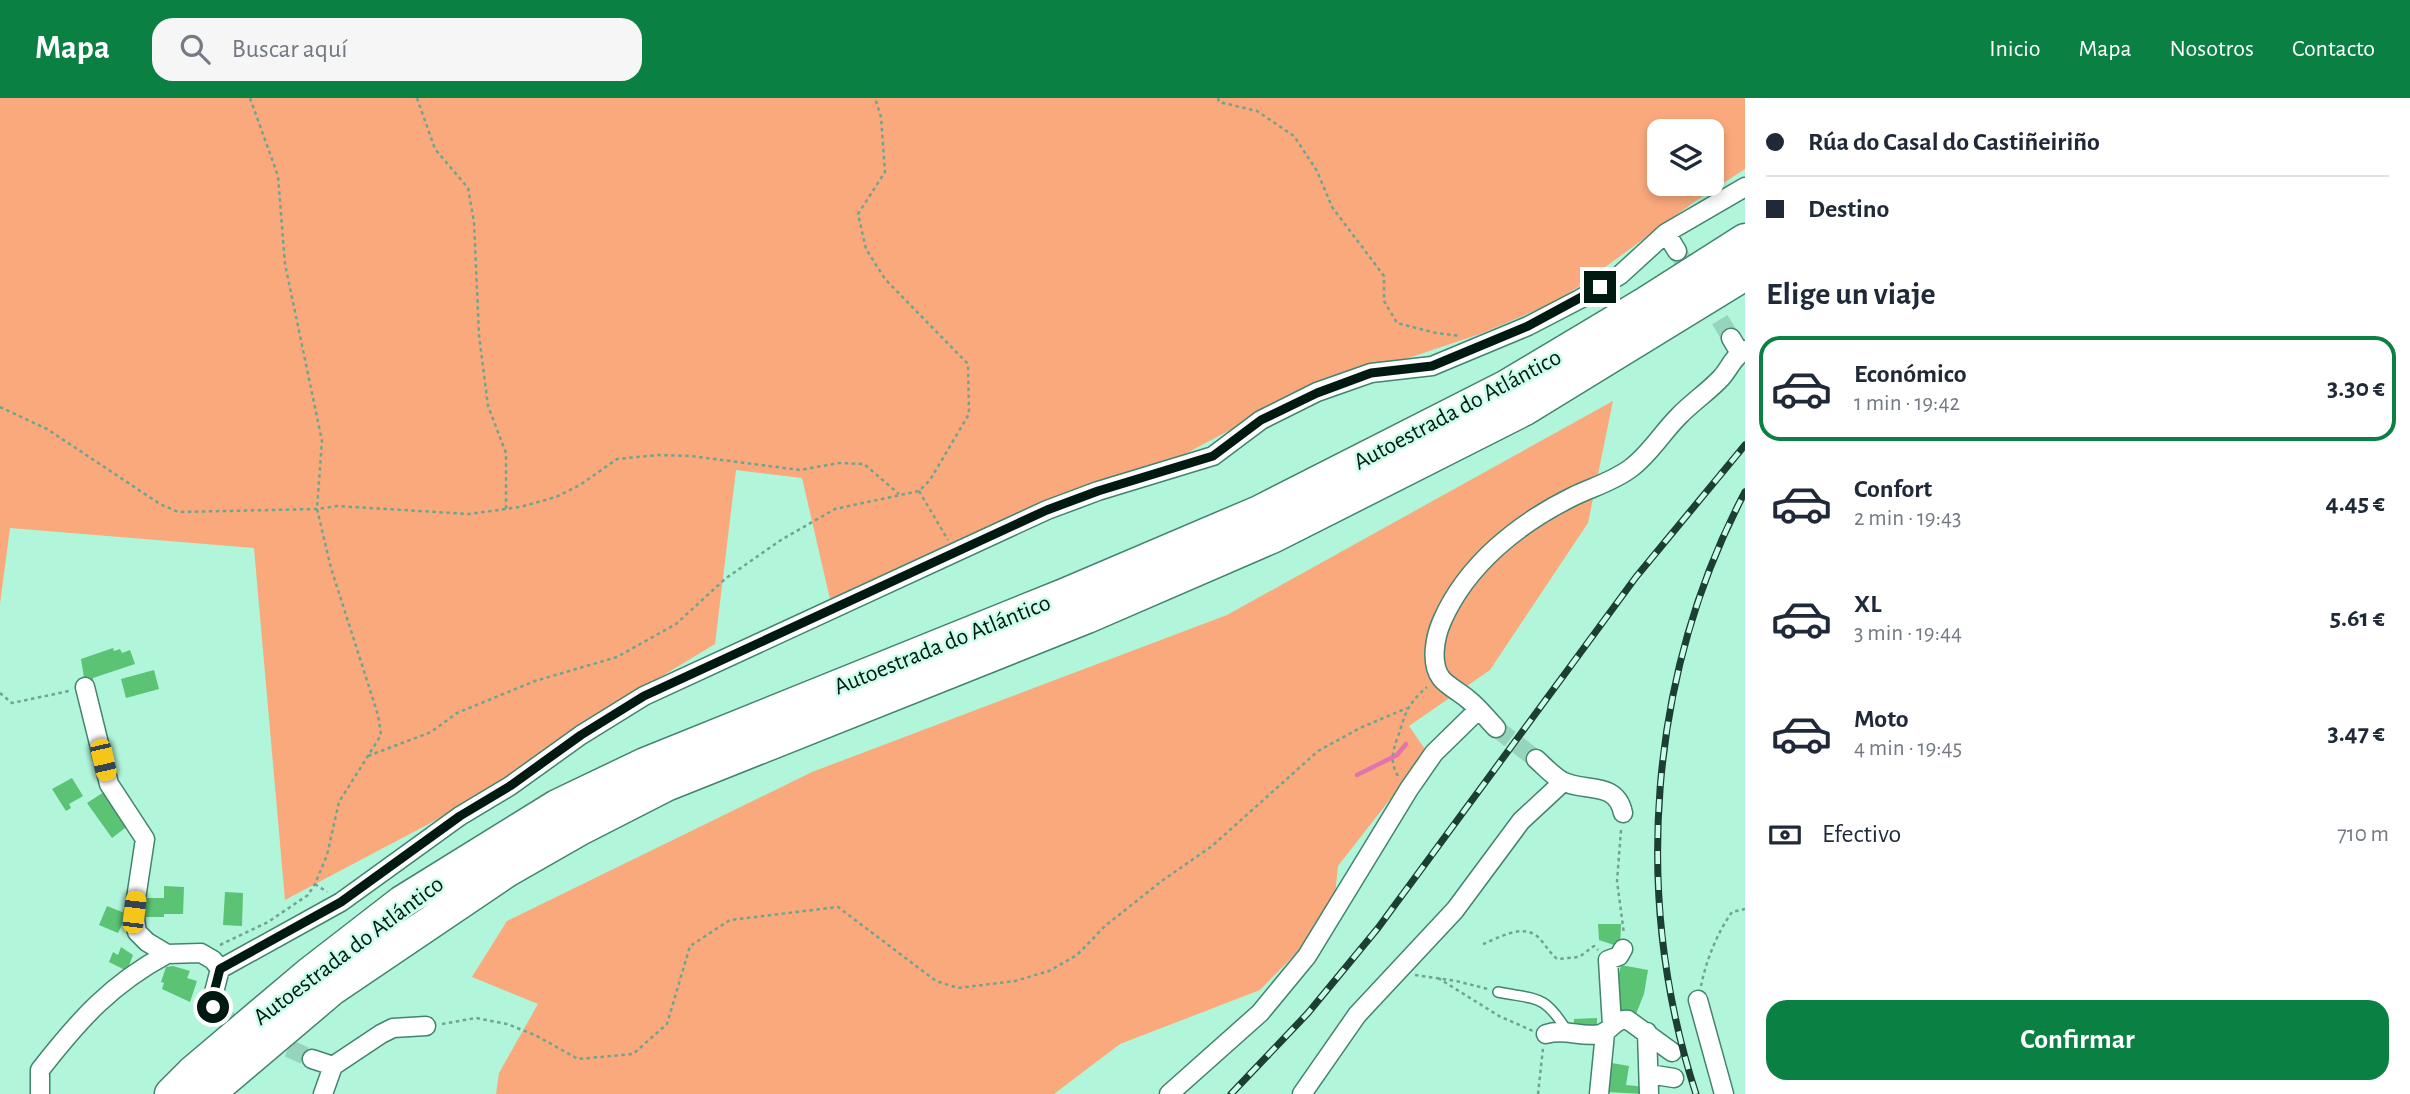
<!DOCTYPE html>
<html lang="es">
<head>
<meta charset="utf-8">
<style>
	:root { --surface:#fff; --page:#f6f6f7; --text:#1f2937; --muted:#747a83; --line:#e0e1e3; --accent:#0b8043 }
	body { margin:0; font-family:"Alegreya Sans",sans-serif; background:var(--page); color:var(--text); height:100vh; display:flex; flex-direction:column; font-size:26px; white-space:nowrap }
	* { box-sizing:border-box; margin:0 }
	p { font-size:23px; color:var(--muted) }
	.icon { flex:none; width:38px; height:38px; fill:none; stroke:currentColor; stroke-width:2; stroke-linecap:round; stroke-linejoin:round }
	.map { position:relative; flex:1; overflow:hidden }
	.side { display:flex; flex-direction:column; background:var(--surface); width:665px }
	.side>* { flex:none }
	.banner { display:grid; align-content:center; height:154px; padding:0 21px; background:var(--surface) }
	.fabs { position:absolute; left:1647px; top:21px; display:grid; gap:14px }
	.fabs a { display:grid; place-items:center; width:77px; height:77px; border-radius:14px; background:var(--surface); box-shadow:0 4px 10px #0003; font-size:35px }
	.end { position:absolute; width:32px; height:32px; margin:-16px; border:9px solid #001911; background:#fff; box-shadow:0 0 0 4px #fff }
	.from { border-radius:50% }
	.car { position:absolute; width:21px; height:42px; margin:-21px -10px; border-radius:9px; box-shadow:0 0 5px 2px #0007; background:linear-gradient(#f5c518 24%,#345 0 40%,#f5c518 0 76%,#345 0 86%,#f5c518 0) }
	.banner b { display:flex; align-items:center; gap:24px; height:66px; font-size:26px }
	.banner b+b { border-top:2px solid var(--line) }
	.banner i { width:18px; height:18px; background:var(--text) }
	ul { padding:0; list-style:none }
	li { display:flex; align-items:center; gap:21px; height:105px; margin:0 14px 10px; padding:0 7px; border:4px solid transparent; border-radius:21px }
	li div { flex:1 }
	li b { display:block; font-size:26px }
	li em { font-style:normal; font-weight:700 }
	li.current { border-color:var(--accent) }
	li>.icon { width:63px; height:63px; stroke-width:1.5 }
	h2 { padding:0 21px; font-size:32px; line-height:84px }
	.pay { display:flex; align-items:center; gap:18px; height:77px; padding:0 21px; font-size:26px }
	.pay p { margin-inline-start:auto }
	.cta { display:flex; gap:14px; margin-top:auto; padding:14px 21px }
	.cta a { flex:1; height:80px; border-radius:21px; background:var(--accent); color:#fff; font-size:28px; font-weight:700; line-height:80px; text-align:center }
	header { display:flex; align-items:center; gap:42px; box-sizing:border-box; height:98px; padding:0 35px; background:var(--accent); color:#fff }
	header strong { font-size:33px }
	nav { display:flex; gap:38px; margin-inline-start:auto; font-size:24px }
	.search { width:490px; height:63px; background:var(--page); display:flex; align-items:center; gap:18px; box-sizing:border-box; padding:0 24px; border-radius:21px; color:var(--muted); font-size:26px }
	main { display:flex; flex:1; min-height:0 }
	.map>svg:first-child { display:block }
	.green { fill:#faa97c; fill-rule:evenodd }
	.lines { fill:none; stroke-linecap:round; stroke-linejoin:round }
	.stream { stroke:#e174ac; stroke-width:4.5 }
	.building { fill:#5ac374 }
	.minor-tunnel { stroke:#96d4bd; stroke-width:18; stroke-dasharray:18 9; stroke-linecap:butt }
	.service-casing { stroke:#42846e; stroke-width:12 }
	.minor-casing { stroke:#42846e; stroke-width:21 }
	.motorway-casing { stroke:#42846e; stroke-width:35 }
	.path { stroke:#70a491; stroke-width:2.5; stroke-dasharray:3.5 3.5; stroke-linecap:butt }
	.service { stroke:#fff; stroke-width:9 }
	.minor { stroke:#fff; stroke-width:18 }
	.motorway { stroke:#fff; stroke-width:32 }
	.rail-casing { stroke:#1d3e33; stroke-width:7 }
	.rail { stroke:#c9ffea; stroke-width:4.5; stroke-dasharray:13; stroke-linecap:butt }
	.route { stroke:#001911; stroke-width:9 }
	.labels { text-anchor:middle; stroke-width:5; stroke-linejoin:round; paint-order:stroke }
	.street-label { font-size:24px; fill:#001911; stroke:#c9ffea }
</style>
</head>
<body>
<header>
<strong>Mapa</strong>
<div class="search"><svg class="icon" aria-label="search" viewBox="0 0 24 24"><circle cx="10" cy="10" r="6"/><path d="M15 15l6 6"/></svg>Buscar aquí</div>
<nav><a>Inicio</a><a>Mapa</a><a>Nosotros</a><a>Contacto</a></nav>
</header>
<main>
<div class="map">
<svg width="1745" height="996" viewBox="0 0 1745 996">
	<rect width="100%" height="100%" fill="#b1f5db"/>
	<!-- green -->
	<path class="green" d="M0,0H1745V71L1697,102L1560,202L1480,236L1292,299L1183,357L1027,410L830,501L802,380L736,372L715,546L586,624L472,703L285,802L254,450L10,430L0,506ZM1659,33H1712V86H1659Z
		M1613,303L1588,425L1490,572L1409,628L1427,654L1338,768L1333,817L1260,892L1120,946L1054,996H496L499,975L538,906L472,879L507,823L812,674L1227,517Z"/>
	<g class="lines">
		<!-- stream -->
		<path class="stream" d="M1357,677L1397,657L1406,646"/>
	</g>
	<!-- building -->
	<path class="building" d="M113,550L114,553L120,551L122,555L130,552L135,566L93,580V583L85,586L81,561Z
		M154,572L159,591L126,600L121,581Z
		M72,680L83,698L69,706L71,710L66,713L52,691Z
		M104,694L114,711L118,708L129,727L112,740L87,705Z
		M164,788L184,789L183,816H164V819H141V800H164Z
		M225,794L243,795L242,828L223,827Z
		M107,808L127,816L118,835L99,827Z
		M1598,826H1621L1620,849L1599,842Z
		M121,849L133,857L127,873L109,864L113,854L118,857Z
		M1621,867L1648,872L1644,896L1634,921L1615,919V893Z
		M173,868L190,873L187,880L197,883L190,904L162,891L164,885L161,884L166,869Z
		M1597,920V931L1574,932V921Z
		M1612,965L1629,968L1626,987L1646,989L1645,996L1606,994Z"/>
	<g class="lines">
		<!-- minor-tunnel -->
		<path class="minor-tunnel" d="M1677,153L1731,240
			M1496,630L1536,661
			M215,916L312,961"/>
		<defs>
			<path id="service" d="M1498,894C1538,902 1544,896 1567,933"/>
			<path id="minor" d="M1677,153L1666,135L1745,89
				M1731,240L1740,255
				M85,589L109,686L145,741L134,814L137,834L147,844L167,856L201,855L213,862L220,871L212,902L215,916
				M1496,630C1487,621 1480,611 1470,603C1462,595 1448,589 1441,580C1430,565 1435,539 1442,523C1467,466 1519,425 1574,398C1593,389 1614,383 1631,370C1650,356 1662,335 1678,319C1691,305 1708,294 1721,280C1730,270 1733,259 1745,252
				M1536,661C1544,668 1553,678 1562,683C1585,695 1616,682 1623,715
				M220,871L341,804L460,718L510,688L581,637L644,598L1047,412L1098,393L1213,358L1261,322L1317,294L1371,275L1432,268L1528,228L1580,201L1620,177L1666,135
				M1698,902L1724,996
				M1612,927L1608,862L1619,858L1623,851
				M1647,934L1649,996
				M1546,936C1566,930 1581,940 1600,936C1612,933 1614,920 1628,922L1672,954
				M312,961L333,968
				M1649,976L1674,980
				M40,996V972C79,922 111,886 167,856
				M323,996L333,968L381,936L393,930L426,928
				M1169,996L1260,915L1307,858L1409,691L1434,655L1478,612
				M1302,996L1357,917L1455,812L1521,723L1563,684
				M1599,996L1605,935"/>
			<path id="motorway" d="M171,996L193,974L309,876L402,804L557,708L645,666L1064,497L1259,414L1507,288L1646,205L1745,142
				M208,996L332,891L508,772L578,732L666,687L1087,519L1274,438L1523,312L1745,176"/>
		</defs>
		<!-- service casing -->
		<use href="#service" class="service-casing"/>
		<!-- minor casing -->
		<use href="#minor" class="minor-casing"/>
		<!-- motorway casing -->
		<use href="#motorway" class="motorway-casing"/>
		<!-- path -->
		<path class="path" d="M417,0L435,51L468,90L474,124L479,237L488,308L506,355V411
			M1218,0L1219,4L1257,13L1294,38L1317,73L1332,109L1384,178V203L1397,225L1436,235L1461,238
			M0,309L47,331L160,406L178,414L317,411L337,408L469,416L520,409L556,399L580,387L617,361L658,357L691,358L800,372L839,365L864,366L899,396
			M919,393L948,442
			M0,595L12,605L69,593
			M368,658L431,634L457,615L535,583L617,559L676,526L725,481L781,442L835,411L919,393L930,382L969,316L968,266L885,181L866,151L858,116L885,74L881,19L875,0
			M1398,678C1390,664 1392,656 1397,641C1406,616 1405,608 1427,589
			M1621,732L1617,783L1624,836
			M315,786L327,794
			M1483,846C1499,840 1522,825 1538,839C1545,846 1550,855 1557,861L1579,859L1594,848L1598,852
			M220,847L268,824L308,797L315,786L327,757L339,704L381,637L378,617L331,470L317,411L322,343L285,166L278,78L250,0
			M1415,877L1456,883L1488,891
			M1438,880L1499,918L1533,933
			M1701,888C1706,863 1717,835 1732,814L1745,811
			M442,926L476,920L507,926L535,937L578,961L633,956L667,926L690,848L730,822L838,809L936,883L958,890L1015,883L1049,873L1077,857L1105,828L1163,782L1212,748L1318,653L1360,630L1407,610
			M1538,996L1543,950"/>
		<!-- service -->
		<use href="#service" class="service"/>
		<!-- minor -->
		<use href="#minor" class="minor"/>
		<!-- motorway -->
		<use href="#motorway" class="motorway"/>
		<defs>
			<path id="rail" d="M1231,996L1308,915L1378,830L1636,479L1745,347
				M1696,996C1632,799 1648,578 1745,394"/>
		</defs>
		<!-- rail casing -->
		<use href="#rail" class="rail-casing"/>
		<!-- rail -->
		<use href="#rail" class="rail"/>
	</g>
	<g class="lines">
		<!-- route -->
		<path class="route" d="M213,909L212,902L220,871L341,804L460,718L510,688L581,637L644,598L1047,412L1098,393L1213,358L1261,322L1317,295L1371,275L1432,268L1528,228L1600,189"/>
	</g>
	<g class="labels">
		<!-- street labels -->
		<g class="street-label">
			<text transform="translate(1457 311) rotate(-28)" y="8">Autoestrada do Atlántico</text>
			<text transform="translate(942 546) rotate(-22)" y="8">Autoestrada do Atlántico</text>
			<text transform="translate(348 852) rotate(-37)" y="8">Autoestrada do Atlántico</text>
		</g>
	</g>
</svg>
<div class="fabs">
<a><svg class="icon" aria-label="layers" viewBox="0 0 24 24"><path d="M12 4l9 5-9 5-9-5zM3 14l9 5 9-5"/></svg></a>
</div>
<i class="end from" style="left:213px;top:909px"></i>
<i class="end" style="left:1600px;top:189px"></i>
<i class="car" style="left:103px;top:662px;rotate:167deg"></i>
<i class="car" style="left:134px;top:814px;rotate:7deg"></i>
</div>
<section class="side">
<div class="banner">
<b><i class="from"></i>Rúa do Casal do Castiñeiriño</b>
<b><i></i>Destino</b>
</div>
<h2>Elige un viaje</h2>
<ul>
<li class="current"><svg class="icon" aria-label="car" viewBox="0 0 24 24"><path d="M5 17H2v-5l4-1 3-4h7l3 4 3 1v5h-3M9 17h6M6 11h13"/><circle cx="7" cy="17" r="2"/><circle cx="17" cy="17" r="2"/></svg><div><b>Económico</b><p>1 min · 19:42</p></div><em>3.30 €</em></li>
<li><svg class="icon" aria-label="car" viewBox="0 0 24 24"><path d="M5 17H2v-5l4-1 3-4h7l3 4 3 1v5h-3M9 17h6M6 11h13"/><circle cx="7" cy="17" r="2"/><circle cx="17" cy="17" r="2"/></svg><div><b>Confort</b><p>2 min · 19:43</p></div><em>4.45 €</em></li>
<li><svg class="icon" aria-label="car" viewBox="0 0 24 24"><path d="M5 17H2v-5l4-1 3-4h7l3 4 3 1v5h-3M9 17h6M6 11h13"/><circle cx="7" cy="17" r="2"/><circle cx="17" cy="17" r="2"/></svg><div><b>XL</b><p>3 min · 19:44</p></div><em>5.61 €</em></li>
<li><svg class="icon" aria-label="car" viewBox="0 0 24 24"><path d="M5 17H2v-5l4-1 3-4h7l3 4 3 1v5h-3M9 17h6M6 11h13"/><circle cx="7" cy="17" r="2"/><circle cx="17" cy="17" r="2"/></svg><div><b>Moto</b><p>4 min · 19:45</p></div><em>3.47 €</em></li>
</ul>
<div class="pay"><svg class="icon" aria-label="cash" viewBox="0 0 24 24"><path d="M3 7h18v10H3z"/><circle cx="12" cy="12" r="2"/></svg>Efectivo<p>710 m</p></div>
<div class="cta"><a>Confirmar</a></div>
</section>
</main>
</body>
</html>
